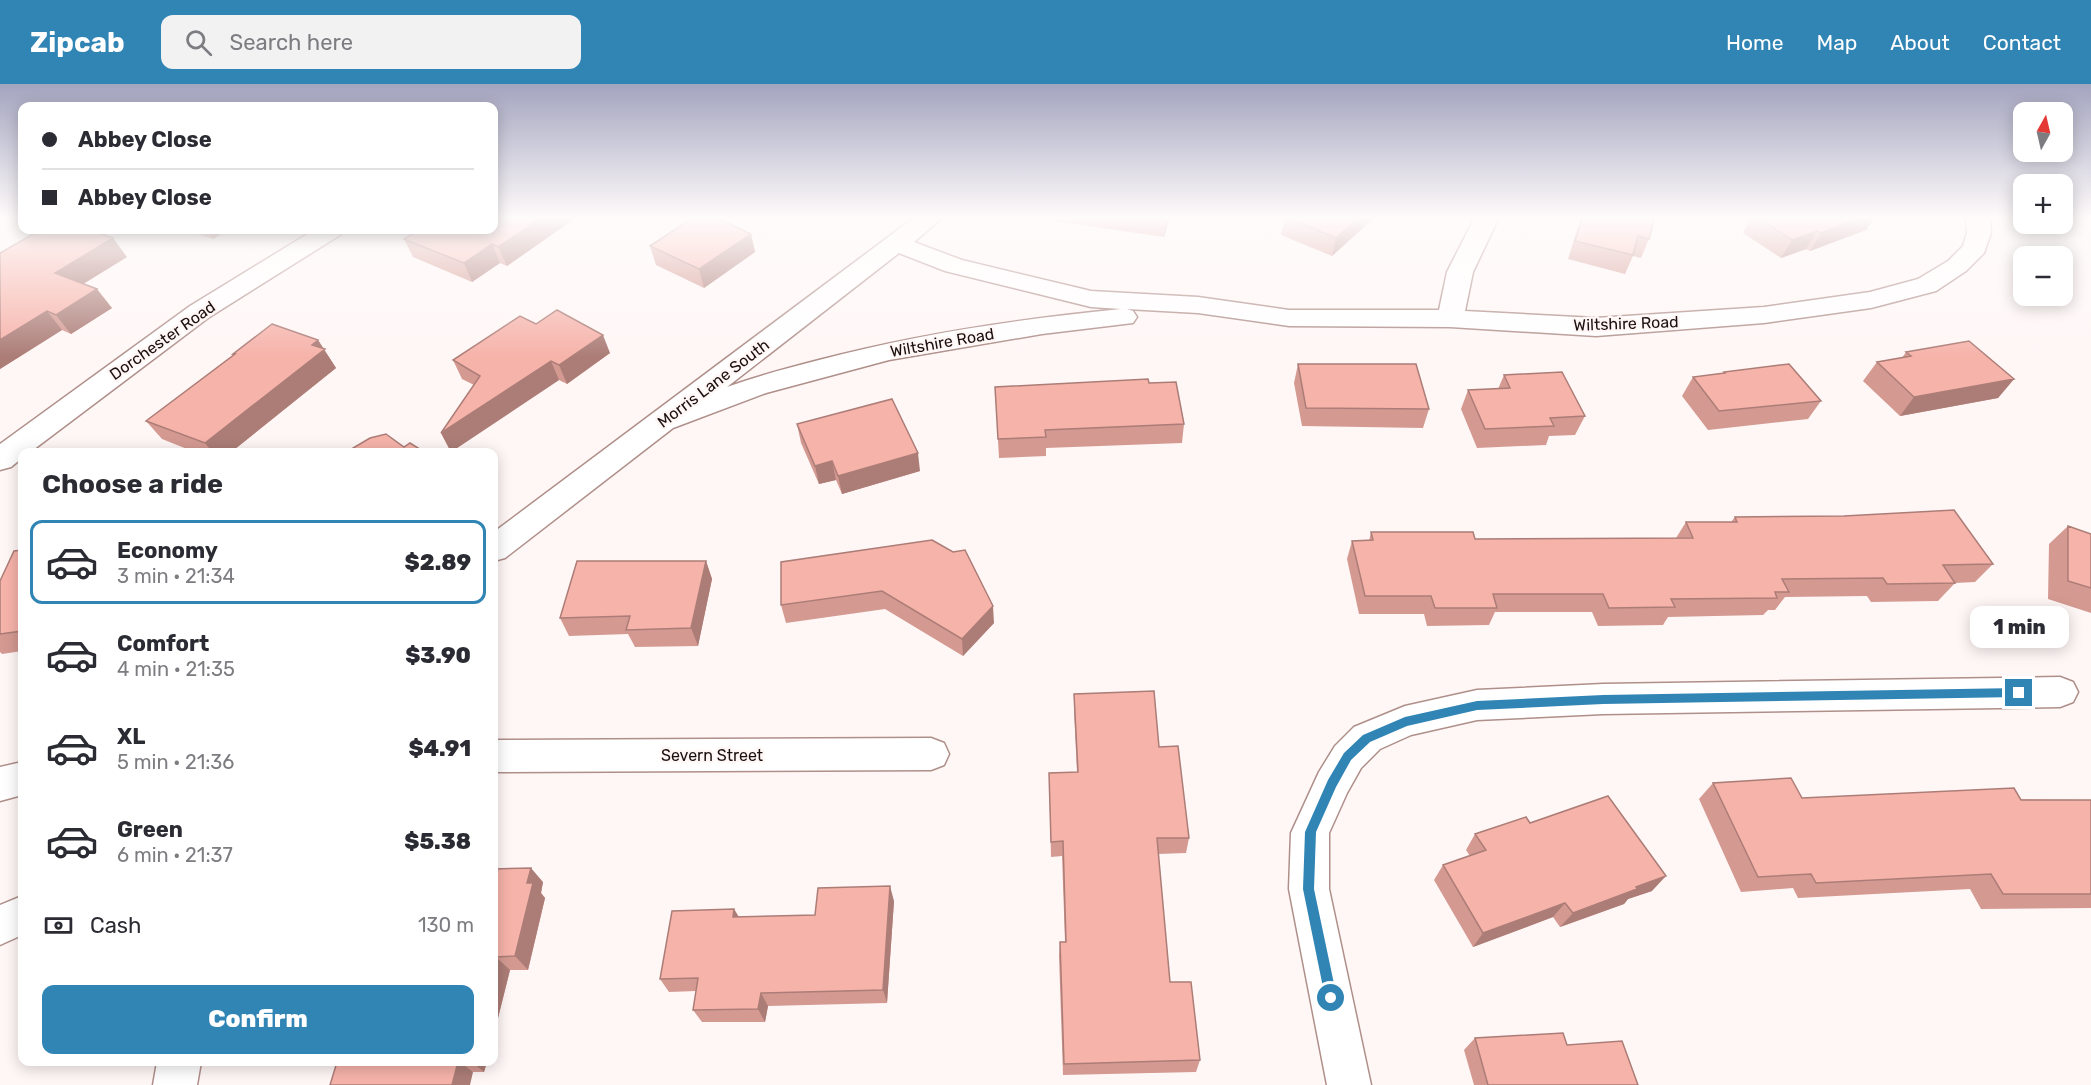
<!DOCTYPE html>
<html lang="en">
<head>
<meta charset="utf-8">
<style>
	:root { --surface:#fff; --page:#f2f2f3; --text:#2b2b33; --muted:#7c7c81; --line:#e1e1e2; --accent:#3185b5 }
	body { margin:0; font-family:Rubik,sans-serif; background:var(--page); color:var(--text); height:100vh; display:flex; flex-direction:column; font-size:22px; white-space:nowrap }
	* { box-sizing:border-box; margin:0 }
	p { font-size:20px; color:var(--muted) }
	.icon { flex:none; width:33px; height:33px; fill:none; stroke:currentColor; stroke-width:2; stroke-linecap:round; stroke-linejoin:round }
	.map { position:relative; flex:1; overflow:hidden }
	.sheet { position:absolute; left:18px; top:364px; width:480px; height:618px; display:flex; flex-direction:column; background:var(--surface); border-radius:12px; box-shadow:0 3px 15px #0003 }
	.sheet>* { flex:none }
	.hud { position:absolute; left:18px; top:18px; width:480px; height:132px; border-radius:12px; box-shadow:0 3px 15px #0003; display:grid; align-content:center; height:132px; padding:0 24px; background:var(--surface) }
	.needle { width:39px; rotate:8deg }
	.buttons { position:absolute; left:2013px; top:18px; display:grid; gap:12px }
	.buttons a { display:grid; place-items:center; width:60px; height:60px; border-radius:12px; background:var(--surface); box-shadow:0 3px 15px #0003; font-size:30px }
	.end { position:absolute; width:27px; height:27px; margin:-14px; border:8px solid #3185b5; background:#fff; box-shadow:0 0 0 3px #fff }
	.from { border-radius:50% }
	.bubble { position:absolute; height:42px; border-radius:12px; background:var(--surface); box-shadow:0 3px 15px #0003; font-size:20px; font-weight:800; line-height:42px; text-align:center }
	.hud b { display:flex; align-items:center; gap:21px; height:57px; font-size:22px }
	.hud b+b { border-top:2px solid var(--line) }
	.hud i { width:15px; height:15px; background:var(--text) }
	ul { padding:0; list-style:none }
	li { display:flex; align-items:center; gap:18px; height:84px; margin:0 12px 9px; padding:0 12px; border:3px solid transparent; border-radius:12px }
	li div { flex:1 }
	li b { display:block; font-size:22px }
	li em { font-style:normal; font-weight:800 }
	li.active { border-color:var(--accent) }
	li>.icon { width:54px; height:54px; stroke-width:1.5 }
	h2 { padding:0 24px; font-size:27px; line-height:72px }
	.pay { display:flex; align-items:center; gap:15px; height:66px; padding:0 24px; font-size:22px }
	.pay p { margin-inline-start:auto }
	.cta { display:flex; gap:12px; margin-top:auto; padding:12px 24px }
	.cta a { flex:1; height:69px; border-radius:12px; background:var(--accent); color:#fff; font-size:24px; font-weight:800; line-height:69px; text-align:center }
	header { display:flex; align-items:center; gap:36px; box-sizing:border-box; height:84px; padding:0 30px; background:var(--accent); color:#fff }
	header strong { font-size:28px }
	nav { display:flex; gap:33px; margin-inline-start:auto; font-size:21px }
	.search { width:420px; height:54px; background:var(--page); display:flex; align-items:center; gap:15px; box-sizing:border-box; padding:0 21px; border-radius:12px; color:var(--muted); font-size:22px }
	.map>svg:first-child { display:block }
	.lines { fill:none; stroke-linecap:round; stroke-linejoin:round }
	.minor-casing { stroke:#af8f8a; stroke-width:3 }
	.minor { fill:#fff; fill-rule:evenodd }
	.wall { fill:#d49a92 }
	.shaded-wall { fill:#ac7d77 }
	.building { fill:#f6b3aa; stroke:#ac7d77; stroke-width:1.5 }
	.route { fill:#3185b5 }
	.labels { text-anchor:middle; stroke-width:5; stroke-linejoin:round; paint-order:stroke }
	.street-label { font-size:16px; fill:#1c100f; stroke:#fff7f6 }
</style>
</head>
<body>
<header>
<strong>Zipcab</strong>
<div class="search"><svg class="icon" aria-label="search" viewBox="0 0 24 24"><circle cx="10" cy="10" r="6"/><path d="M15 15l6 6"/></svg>Search here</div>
<nav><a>Home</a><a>Map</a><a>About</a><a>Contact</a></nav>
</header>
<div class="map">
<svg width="2091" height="1001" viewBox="0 0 2091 1001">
	<rect width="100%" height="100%" fill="#fff7f6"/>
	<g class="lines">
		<defs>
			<path id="minor" d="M915,133H943L914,158L962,176L1091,207L1198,213L1289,226H1439L1447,188L1475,133H1499L1473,188L1465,227L1596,234L1764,223L1870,208L1918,195L1948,177L1963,162L1967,149L1966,133H1990L1991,149L1984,169L1966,187L1936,207L1871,224L1764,239L1596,252L1450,243L1289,242L1198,229L1127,225L1133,227L1137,233L1133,239L1042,250L889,276L766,309L673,344L505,474L494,477V448ZM899,169L945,187L1091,223L1121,225C1019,235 918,250 819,276C788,284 757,292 727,303Z
				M314,146H343L340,151L208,234L29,369H22V374L11,383L0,386V360L190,222Z
				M2060,593L2073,598L2078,608L2073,618L2060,623L1603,630L1477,636L1411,651L1380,665L1361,684L1347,709L1329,749V805L1371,1001H1327L1289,805L1291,749L1319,688L1335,662L1354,643L1405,622L1477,606L1603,600Z
				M931,654L944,659L949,670L944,681L931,686L494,688V656Z
				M22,678V711L0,717V683Z
				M22,812V851L0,861V821Z
				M157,978H201L197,1001H153Z"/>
		</defs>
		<!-- minor casing -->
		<use href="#minor" class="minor-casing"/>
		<!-- minor -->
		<use href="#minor" class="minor"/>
	</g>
	<!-- wall -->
	<path class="wall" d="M494,133H577L507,182L500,179L472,198L413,173L404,155Z
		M1028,133H1170L1164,153Z
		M1285,133H1375L1332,172L1281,151Z
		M1581,133H1655L1649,155L1641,174L1633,172L1625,190L1568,175Z
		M1751,133H1875L1866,146L1810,167L1806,165L1781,174L1743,149Z
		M186,146H228L213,155Z
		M751,150L755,168L704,204L656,181L650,162Z
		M0,169L127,173L83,200L112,224L71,250L62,246L0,285Z
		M536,240L610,269L567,300L559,296L451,368L441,349L474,301L462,295L453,276Z
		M318,256L336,284L230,369H197L162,355L146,337L234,271L233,270Z
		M1906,268L2014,295L1998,314L1900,332L1863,297L1877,278L1902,274Z
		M1298,280L1429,325L1423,344L1302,342L1294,299Z
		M1724,288L1821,317L1808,335L1708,346L1682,312L1693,293L1723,289Z
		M1504,291L1585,332L1575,351L1549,352L1546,361L1477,364L1461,325L1468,306L1498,305Z
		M1149,299L1184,340L1182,359L1046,364V372L999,374L995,303Z
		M797,340L920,387L842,410L836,396L819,400L801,359Z
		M1735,433L1993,480L1975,498L1955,499L1938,517L1871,518L1867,512L1785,513L1775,526H1768L1763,531L1668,533L1663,541L1598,542L1592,528H1495L1489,541L1427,542L1424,530H1359L1347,475L1352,457H1369L1371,448L1475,455L1676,454L1686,438H1731Z
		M2068,442L2091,450V529L2048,515L2049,460Z
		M22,466V567L2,570L0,568V497Z
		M706,477L712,495L698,562L635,563L628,550L569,552L560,534Z
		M781,478L994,539L963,572L885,525L786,539L781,521Z
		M1074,610L1159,663L1189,754L1186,769L1158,770L1170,898L1200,976L1196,988L1063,991L1059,872L1060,858H1065L1062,772L1051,773L1049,689L1077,688L1074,627Z
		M1713,699L1802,714L2091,716V824L1981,825L1970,805L1798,814L1793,804L1741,808L1699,715Z
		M1530,739L1652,807L1628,815L1624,820L1560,843L1553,833L1473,863L1434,796L1443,781L1470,772L1466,766L1475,750Z
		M494,785L543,798L541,809L545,814L528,886H510L494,950Z
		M894,817L887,919L768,922L765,938H702L693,926L696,907L669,908L660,895L734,825L739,833L815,831Z
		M1475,954L1567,961L1638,1001H1474L1464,966Z
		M333,978H487L484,988H473L337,980Z"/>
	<!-- shaded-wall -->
	<path class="shaded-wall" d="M543,133H577L507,182L498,163Z
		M1166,133H1170L1164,153L1166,135Z
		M1359,133H1375L1332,172L1336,154Z
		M1863,133H1875L1866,146L1810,167L1821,149Z
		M206,146H228L213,155Z
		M1817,147L1806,165L1781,174L1792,156Z
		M751,150L755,168L704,204L699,185Z
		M113,154L127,173L70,208L55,189Z
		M492,160L500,179L472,198L464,179Z
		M97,205L112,224L71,250L56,231Z
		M47,227L62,246L0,285V256Z
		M603,251L610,269L567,300L559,281Z
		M318,256L336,284L230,369H213L205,359L312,261Z
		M551,277L559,296L451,368L441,349Z
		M2014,295L1998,314L1900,332L1914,313Z
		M918,369L920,387L842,410L838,392Z
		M832,377L836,396L819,400L815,382Z
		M706,477L712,495L698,562L691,544Z
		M993,522L994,539L963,572L962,555Z
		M531,784L543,798L541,809L545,814L528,886L515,872L527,799Z
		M1666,792L1652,807L1628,815L1624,820L1560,843L1573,829L1636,803Z
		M890,802L894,817L887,919L883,906Z
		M1565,819L1553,833L1473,863L1483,849Z
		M734,825L742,839L733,833Z
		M496,873L510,886L494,950V884Z
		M761,909L768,922L765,938L758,925Z
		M458,978H460L473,988L470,1001H452Z
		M472,978H487L484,988Z"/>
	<!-- building -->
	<path class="building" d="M494,133H543L498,163L492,160L464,179L404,155L418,146H494Z
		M694,133H715L751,150L699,185L650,162Z
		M1287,133H1359L1336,154Z
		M1583,133H1655L1649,155L1638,152L1633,171L1575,157Z
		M1757,133H1863L1821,149L1817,147L1792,156Z
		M40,146H90L113,154L55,189L97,205L56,231L47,227L0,256V169Z
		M557,226L603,251L559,281L551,277L441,349L480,292L453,276L520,232L536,240Z
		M272,240L318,256L312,261L325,265L205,359L146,337L235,270H233Z
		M1969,257L2014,295L1914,313L1877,278L1911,272L1906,268Z
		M1298,280H1416L1429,325L1306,324Z
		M1789,280L1821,317L1719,327L1693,293L1725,289L1724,288Z
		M1562,288L1585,332L1550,334L1554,342L1485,345L1468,306L1510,304L1504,291Z
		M1148,295L1149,299L1176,298L1184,340L1045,346L1046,353L998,355L995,303Z
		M892,315L918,369L838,392L832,377L815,382L797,340Z
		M386,350L404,363L410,359L426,369H347L348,367L370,354Z
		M1954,426L1993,480L1943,481L1955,499L1887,500L1883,494L1782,495L1789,508H1775L1777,514L1671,515L1675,523L1609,524L1603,510H1493L1497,524H1435L1431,512H1365L1352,457L1373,456L1371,448H1473L1475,455L1693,454L1686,438H1737L1735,433L1844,432Z
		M2068,442L2091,450V504L2068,497Z
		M932,456L953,468L965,466L993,522L962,555L882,507L781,521V478Z
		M22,466V547L0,550V497L14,467Z
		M577,477H706L691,544L626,546L630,532L560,534Z
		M1154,607L1159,663L1178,662L1189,754H1157L1170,898H1191L1200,976L1064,980L1060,858H1066L1063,757L1051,758L1049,689L1078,688L1074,610Z
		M1791,694L1802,714L2014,704L2021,716H2091V810H2003L1991,790L1816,799L1811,790L1758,793L1713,699Z
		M1608,712L1666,792L1636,803L1637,805L1573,829L1565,819L1483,849L1443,781L1486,766L1475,750L1526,733L1530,739Z
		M531,784L527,799H533L515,872L496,873L494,884V785Z
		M890,802L883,906L761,909L758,925L693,926L698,894L660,895L672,827L734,825L733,833L815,831L818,804Z
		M1563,949L1567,961L1622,957L1638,1001H1488L1475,954Z
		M337,978H458L452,1001H330Z"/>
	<!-- sky -->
	<linearGradient id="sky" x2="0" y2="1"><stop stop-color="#a3a4bf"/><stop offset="0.49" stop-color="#fffbfb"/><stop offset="1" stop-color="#fffbfb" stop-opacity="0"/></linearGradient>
	<rect width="2091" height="273" fill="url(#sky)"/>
	<!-- route -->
	<path class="route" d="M2019,604L2025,609L2019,613L1603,620L1477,626L1407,642L1370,658L1351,676L1336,703L1316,748L1314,805L1337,914L1335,918L1331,920L1326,918L1303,805L1305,748L1328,696L1344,669L1363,651L1405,633L1477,617L1603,611Z"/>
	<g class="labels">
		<!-- street labels -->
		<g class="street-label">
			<text transform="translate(1626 239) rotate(-2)" y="6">Wiltshire Road</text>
			<text transform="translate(162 256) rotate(-35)" y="6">Dorchester Road</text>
			<text transform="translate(942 258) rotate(-10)" y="6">Wiltshire Road</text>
			<text transform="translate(713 299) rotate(-37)" y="6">Morris Lane South</text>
			<text x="712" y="677">Severn Street</text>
		</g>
	</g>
</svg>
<div class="buttons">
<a><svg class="needle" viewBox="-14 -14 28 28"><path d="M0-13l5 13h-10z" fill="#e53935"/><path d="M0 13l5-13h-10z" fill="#7c7c81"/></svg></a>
<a>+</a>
<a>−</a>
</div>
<i class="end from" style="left:1331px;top:914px"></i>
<i class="end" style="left:2019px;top:609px"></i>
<div class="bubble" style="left:1970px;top:522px;width:99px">1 min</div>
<div class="hud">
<b><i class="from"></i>Abbey Close</b>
<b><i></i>Abbey Close</b>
</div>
<section class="sheet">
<h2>Choose a ride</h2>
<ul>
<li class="active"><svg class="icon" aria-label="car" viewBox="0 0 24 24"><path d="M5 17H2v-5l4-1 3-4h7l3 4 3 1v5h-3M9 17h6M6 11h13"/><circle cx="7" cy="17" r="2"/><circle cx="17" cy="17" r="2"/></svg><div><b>Economy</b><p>3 min · 21:34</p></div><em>$2.89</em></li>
<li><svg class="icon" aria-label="car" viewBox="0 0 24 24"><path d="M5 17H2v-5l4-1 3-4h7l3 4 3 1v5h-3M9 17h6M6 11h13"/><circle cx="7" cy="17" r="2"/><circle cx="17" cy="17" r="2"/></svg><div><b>Comfort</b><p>4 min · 21:35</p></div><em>$3.90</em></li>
<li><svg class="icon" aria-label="car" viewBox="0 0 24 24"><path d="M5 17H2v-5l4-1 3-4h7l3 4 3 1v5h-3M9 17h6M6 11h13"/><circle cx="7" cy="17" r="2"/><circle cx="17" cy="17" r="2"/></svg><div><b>XL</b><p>5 min · 21:36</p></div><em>$4.91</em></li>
<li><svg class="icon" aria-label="car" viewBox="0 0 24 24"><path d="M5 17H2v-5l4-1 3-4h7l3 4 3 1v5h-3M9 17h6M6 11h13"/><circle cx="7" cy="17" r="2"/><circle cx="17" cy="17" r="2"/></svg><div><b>Green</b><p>6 min · 21:37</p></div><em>$5.38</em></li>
</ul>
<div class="pay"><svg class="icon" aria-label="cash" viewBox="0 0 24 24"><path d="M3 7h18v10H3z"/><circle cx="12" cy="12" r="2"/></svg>Cash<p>130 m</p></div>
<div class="cta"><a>Confirm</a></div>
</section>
</div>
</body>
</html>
